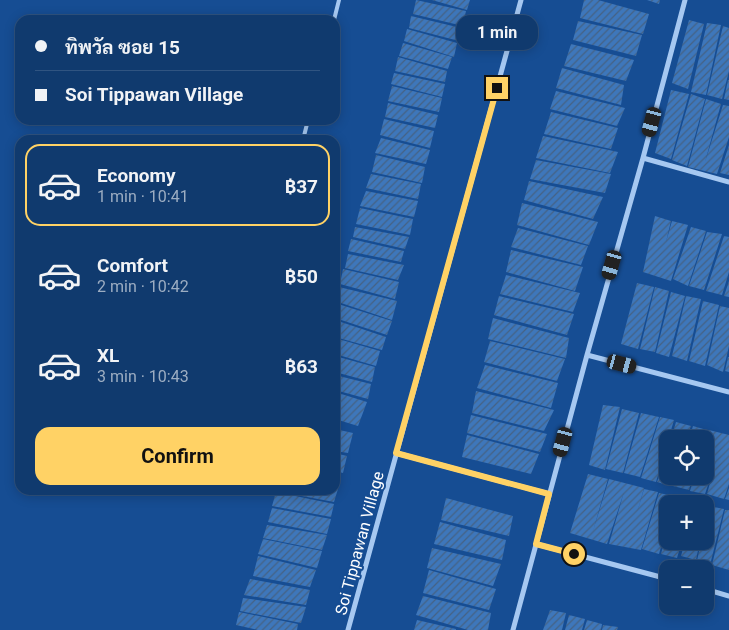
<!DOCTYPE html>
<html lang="en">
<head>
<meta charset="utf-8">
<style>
	:root { --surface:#103a6e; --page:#194173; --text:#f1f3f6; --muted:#9cadc2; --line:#305481; --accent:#ffd265 }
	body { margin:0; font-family:Roboto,Sarabun,sans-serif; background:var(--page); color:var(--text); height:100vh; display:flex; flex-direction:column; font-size:19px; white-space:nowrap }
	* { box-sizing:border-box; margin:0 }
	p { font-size:16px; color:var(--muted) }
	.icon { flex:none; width:28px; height:28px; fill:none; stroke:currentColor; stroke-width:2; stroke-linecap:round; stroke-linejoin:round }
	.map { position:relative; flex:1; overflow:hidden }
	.panel { position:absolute; left:15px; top:135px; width:325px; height:360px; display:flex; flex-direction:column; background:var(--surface); border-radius:15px; box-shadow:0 2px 12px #0003,0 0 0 1px var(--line) }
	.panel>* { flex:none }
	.hud { position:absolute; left:15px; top:15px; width:325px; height:110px; border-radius:15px; box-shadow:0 2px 12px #0003,0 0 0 1px var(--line); display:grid; align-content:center; height:110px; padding:0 20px; background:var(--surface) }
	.controls { position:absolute; left:659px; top:430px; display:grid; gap:10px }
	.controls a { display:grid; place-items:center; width:55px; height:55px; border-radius:10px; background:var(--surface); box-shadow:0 2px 12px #0003,0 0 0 1px var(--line); font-size:25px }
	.end { position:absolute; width:22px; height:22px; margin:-11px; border:6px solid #ffd265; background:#111; box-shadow:0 0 0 2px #111 }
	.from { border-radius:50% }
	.bubble { position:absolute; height:35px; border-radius:15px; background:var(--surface); box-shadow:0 2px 12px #0003,0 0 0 1px var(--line); font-size:16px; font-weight:700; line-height:35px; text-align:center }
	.car { position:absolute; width:15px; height:30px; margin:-15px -8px; border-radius:6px; box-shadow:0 0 4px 1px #0007; background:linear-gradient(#222 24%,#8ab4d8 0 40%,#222 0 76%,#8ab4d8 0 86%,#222 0) }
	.hud b { display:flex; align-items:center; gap:18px; height:48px; font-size:19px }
	.hud b+b { border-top:1px solid var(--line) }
	.hud i { width:12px; height:12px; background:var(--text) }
	ul { padding:9px 0 0; list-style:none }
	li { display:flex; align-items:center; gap:15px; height:82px; margin:0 10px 8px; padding:0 10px; border:2px solid transparent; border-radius:15px }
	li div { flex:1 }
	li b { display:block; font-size:19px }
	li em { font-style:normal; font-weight:700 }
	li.current { border-color:var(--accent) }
	li>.icon { width:45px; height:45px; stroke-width:1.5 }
	.primary-button { display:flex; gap:10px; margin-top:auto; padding:10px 20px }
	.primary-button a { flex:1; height:58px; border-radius:15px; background:var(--accent); color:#111; font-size:20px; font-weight:700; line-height:58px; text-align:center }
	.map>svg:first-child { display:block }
	.building { fill:url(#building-hatch) }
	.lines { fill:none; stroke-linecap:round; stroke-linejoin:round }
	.service { stroke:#a6c8f1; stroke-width:4 }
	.minor { stroke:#a6c8f1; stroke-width:5 }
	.route { stroke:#ffd265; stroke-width:6 }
	.labels { text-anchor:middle; stroke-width:4; stroke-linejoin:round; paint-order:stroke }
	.street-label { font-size:16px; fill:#fff; stroke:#164d93 }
</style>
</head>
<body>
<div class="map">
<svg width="729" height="630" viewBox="0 0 729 630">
	<defs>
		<pattern id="building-hatch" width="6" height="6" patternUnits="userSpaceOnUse" patternTransform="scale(1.25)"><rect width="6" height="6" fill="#3e77bb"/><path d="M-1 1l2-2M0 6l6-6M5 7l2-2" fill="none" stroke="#456284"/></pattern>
	</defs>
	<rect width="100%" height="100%" fill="#164d93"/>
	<!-- building -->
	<path class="building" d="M416,0L466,11L463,26L413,14Z
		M432,0H470L467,10Z
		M584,0H598L649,14L643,34L580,18Z
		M647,0H660L659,4Z
		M411,16L461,28L459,41L409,28Z
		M689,20L704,24L688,89L672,83Z
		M578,21L642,35L636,56L573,40Z
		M707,23L721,25L706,95L691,92Z
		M723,26L729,28V71L722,99L707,95Z
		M407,29L457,43L454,57L404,41Z
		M403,43L452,57L448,69L399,56Z
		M571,44L634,60L626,81L564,66Z
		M398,57L447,71L445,82L395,71Z
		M562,68L624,85L621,105L556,88Z
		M394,73L445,84L442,97L391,84Z
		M728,80H729V100L724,99Z
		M392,86L442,98L439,112L388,101Z
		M671,90L689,94L671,159L655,153Z
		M556,91L625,108L617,126L550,109Z
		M691,94L705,99L687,166L672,160Z
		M706,99L721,104L705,162L723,105L729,106V137L717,174L688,167Z
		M388,103L438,115L435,128L385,117Z
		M551,112L618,128L611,149L544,134Z
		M384,119L434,131L430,148L380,135Z
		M543,136L618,152L610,173L536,158Z
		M381,138L430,150L426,164L375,153Z
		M729,145V175L720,173Z
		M376,155L425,167L422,183L372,172Z
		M536,160L611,174L605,193L530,179Z
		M371,174L421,184L418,199L366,188Z
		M529,181L603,197L593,219L524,200Z
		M366,191L418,201L414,217L360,206Z
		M522,203L598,222L589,245L517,225Z
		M360,208L413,219L410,235L356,224Z
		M655,216L671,221L666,242L672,221L688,225L671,281L643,272Z
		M355,227L409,237L405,249L353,237Z
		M691,227L706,231L688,286L673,279Z
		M518,228L588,246L581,265L511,247Z
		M707,232L722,234L704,290L689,286Z
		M724,236L729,237V272L722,295L706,291Z
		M351,239L404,251L401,262L348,251Z
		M511,250L583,267L575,291L506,272Z
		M348,254L404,265L398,280L345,268Z
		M343,269L399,282L395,299L340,284Z
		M506,275L580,293L573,312L500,294Z
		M729,281V297L724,296Z
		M637,283L654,287L638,349L621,344Z
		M339,287L397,301L392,320L335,301Z
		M655,287L669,291L655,352L640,349Z
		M671,292L685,296L669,357L656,353Z
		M499,296L574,314L567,335L494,315Z
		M686,296L701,299L687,361L672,356Z
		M703,301L719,305L705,366L689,361Z
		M335,303L392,321L387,335L335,318Z
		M720,306L729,308V346L723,372L707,365Z
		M493,318L569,338L566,358L488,339Z
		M335,320L386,337L382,350L335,337Z
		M335,338L380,351L376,366L335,354Z
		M490,341L565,359L557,381L484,362Z
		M335,356L375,367L372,382L335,372Z
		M728,357H729V372L725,371Z
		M485,365L558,383L551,408L477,388Z
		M335,375L371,384L368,399L335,390Z
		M476,391L554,410L544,431L472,413Z
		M335,392L367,402L358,426L335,419Z
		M603,405L620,407L605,470L589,465Z
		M622,409L639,413L623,473L606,469Z
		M641,413L659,417L640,477L624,473Z
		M471,415L547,434L540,452L467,433Z
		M660,417L674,420L656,482L641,478Z
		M676,422L691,426L686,439H671Z
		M693,426L707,430L704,439H689Z
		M335,429L353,433L348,453L335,451Z
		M709,430L729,435V484L724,499L707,494L716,461L705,494L690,491L694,476H705V443Z
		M467,435L539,454L531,474L462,457Z
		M668,450V476H674L670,486L657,482Z
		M335,453L347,456L343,473L335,471Z
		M335,473L341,474L338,488L335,487Z
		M588,474L608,479L593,531L609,479L644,488L637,513L644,489L658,492L641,550L609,544L624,492L607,544L570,533Z
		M676,476H693L689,490L673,486Z
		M335,488L338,489L334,502L275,491L335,490Z
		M729,488V500L725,499Z
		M276,492L334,504L331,517L272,506Z
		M659,493L674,496L672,504H668V522L659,554L642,549Z
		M446,498L513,516L509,536L441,520Z
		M676,498L693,501L692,504H674Z
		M709,506L724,509L710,565L697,561L701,541H705V523Z
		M272,508L331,519L327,534L268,522Z
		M725,510H729V570L712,565Z
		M440,522L506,540L502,560L434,544Z
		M267,525L327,535L322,550L263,538Z
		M667,531L668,541H682L677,558L661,554Z
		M263,539L322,551L317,568L258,554Z
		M685,541H700L696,560L681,556Z
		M432,548L501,564L493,586L427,568Z
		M258,556L316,570L310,587L253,576Z
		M429,570L496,589L489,610L423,593Z
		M250,579L310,590L306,605L244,595Z
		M423,596L491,613L488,630H468L416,615Z
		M243,598L306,607L301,623L240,611Z
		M550,610L566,613L562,630H543Z
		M239,612L298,624L297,630H258L236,625Z
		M569,615L585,619L582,630H565Z
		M417,620L456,629V630H414Z
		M587,620L602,624L601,630H584Z
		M603,625L618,627L617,630H602Z"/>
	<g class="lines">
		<!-- service -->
		<path class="service" d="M334,20L339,0
			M303,140L308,120"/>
		<!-- minor -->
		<path class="minor" d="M643,158L729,182
			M587,355L729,392
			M396,453L549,494
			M536,544L668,579
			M705,589L729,596
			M348,630L521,0
			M513,630L587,355L643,158L685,0"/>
	</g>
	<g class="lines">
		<!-- route -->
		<path class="route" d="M497,88L396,453L549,494L536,544L574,554"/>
	</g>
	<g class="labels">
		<!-- street labels -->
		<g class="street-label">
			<text transform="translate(359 543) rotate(-75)" y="6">Soi Tippawan Village</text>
		</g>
	</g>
</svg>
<div class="controls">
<a><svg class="icon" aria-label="locate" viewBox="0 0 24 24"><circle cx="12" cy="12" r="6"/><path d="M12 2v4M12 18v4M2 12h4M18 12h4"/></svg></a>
<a>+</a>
<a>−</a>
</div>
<i class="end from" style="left:574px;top:554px"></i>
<i class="end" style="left:497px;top:88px"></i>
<div class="bubble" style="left:456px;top:15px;width:82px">1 min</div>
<i class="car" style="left:652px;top:122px;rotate:195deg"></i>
<i class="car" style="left:612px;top:265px;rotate:196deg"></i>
<i class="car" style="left:622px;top:364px;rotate:105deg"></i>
<i class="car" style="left:563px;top:442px;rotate:195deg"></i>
<div class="hud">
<b><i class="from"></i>ทิพวัล ซอย 15</b>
<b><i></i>Soi Tippawan Village</b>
</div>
<section class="panel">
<ul>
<li class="current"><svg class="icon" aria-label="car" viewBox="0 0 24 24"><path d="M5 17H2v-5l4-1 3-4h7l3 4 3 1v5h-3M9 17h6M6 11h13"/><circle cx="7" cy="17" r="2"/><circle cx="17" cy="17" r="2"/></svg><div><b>Economy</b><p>1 min · 10:41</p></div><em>฿37</em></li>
<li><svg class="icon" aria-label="car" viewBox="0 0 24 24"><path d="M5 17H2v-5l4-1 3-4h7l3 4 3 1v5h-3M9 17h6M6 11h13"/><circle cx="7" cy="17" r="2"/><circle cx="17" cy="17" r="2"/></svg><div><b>Comfort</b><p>2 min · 10:42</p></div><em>฿50</em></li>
<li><svg class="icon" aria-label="car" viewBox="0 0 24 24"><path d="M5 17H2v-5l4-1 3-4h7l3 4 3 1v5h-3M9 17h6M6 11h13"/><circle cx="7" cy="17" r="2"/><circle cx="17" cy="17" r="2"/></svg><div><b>XL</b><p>3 min · 10:43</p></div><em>฿63</em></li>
</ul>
<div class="primary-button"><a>Confirm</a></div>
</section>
</div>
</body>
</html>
